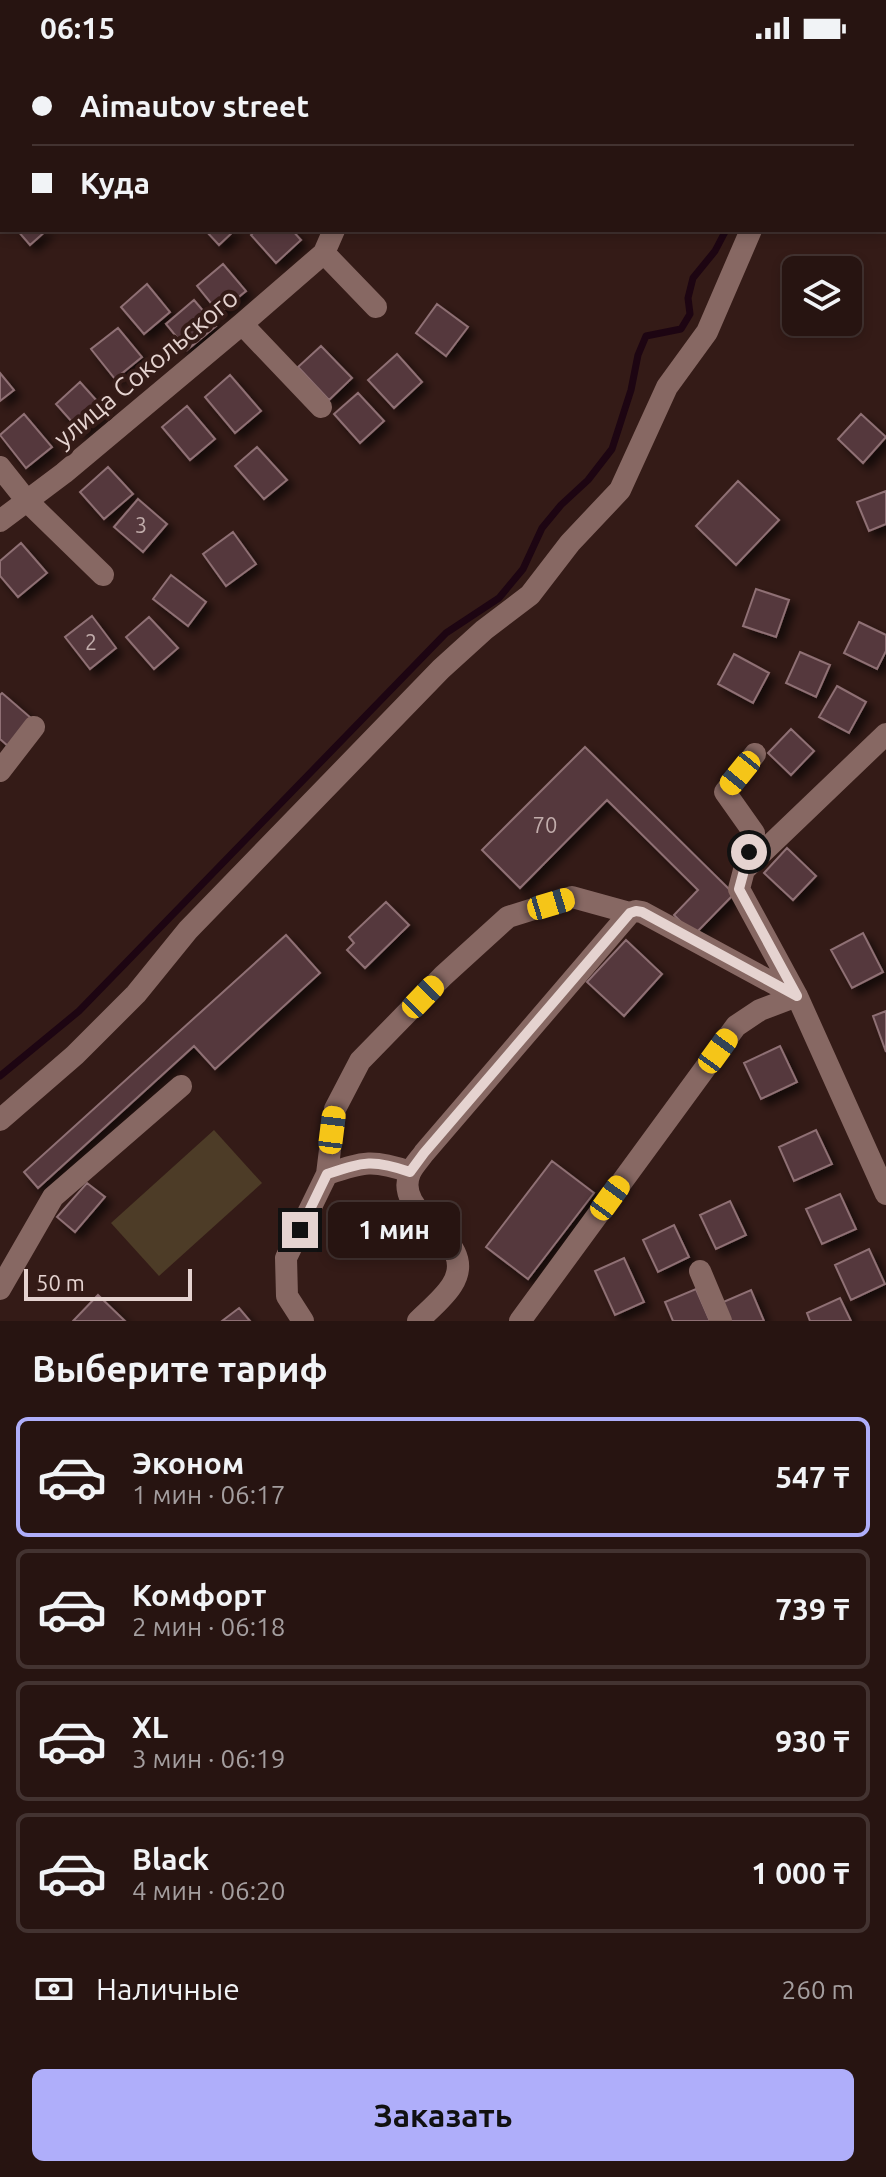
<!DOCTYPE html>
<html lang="ru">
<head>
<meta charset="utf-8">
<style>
	:root { --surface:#271411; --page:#2f1d1a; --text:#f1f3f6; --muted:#a49e9f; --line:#433331; --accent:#afaefa }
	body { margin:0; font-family:Ubuntu,sans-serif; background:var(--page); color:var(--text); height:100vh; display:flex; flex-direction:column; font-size:30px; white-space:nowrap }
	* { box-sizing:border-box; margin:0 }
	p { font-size:26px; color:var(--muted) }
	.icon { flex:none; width:44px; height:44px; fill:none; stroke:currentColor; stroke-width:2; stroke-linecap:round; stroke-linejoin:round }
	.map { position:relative; height:1265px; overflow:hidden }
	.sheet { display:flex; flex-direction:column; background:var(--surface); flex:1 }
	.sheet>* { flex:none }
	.guide { position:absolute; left:0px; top:0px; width:886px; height:176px; box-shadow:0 4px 12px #0003,0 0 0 2px var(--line); display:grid; align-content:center; height:176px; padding:0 32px; background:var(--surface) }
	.fabs { position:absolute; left:782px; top:200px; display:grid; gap:16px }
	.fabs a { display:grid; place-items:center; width:80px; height:80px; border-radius:12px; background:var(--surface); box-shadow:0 4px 12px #0003,0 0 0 2px var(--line); font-size:40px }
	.scale { position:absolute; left:24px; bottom:20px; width:168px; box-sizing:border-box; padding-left:8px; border:4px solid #e5d3d0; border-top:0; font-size:22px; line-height:28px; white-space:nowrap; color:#e5d3d0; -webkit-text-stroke:6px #341b17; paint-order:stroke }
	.end { position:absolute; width:36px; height:36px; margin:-18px; border:10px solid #e5d3d0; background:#111; box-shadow:0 0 0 4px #111 }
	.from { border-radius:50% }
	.bubble { position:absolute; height:56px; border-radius:12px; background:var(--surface); box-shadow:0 4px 12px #0003,0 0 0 2px var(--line); font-size:26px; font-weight:700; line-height:56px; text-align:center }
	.car { position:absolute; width:24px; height:48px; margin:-24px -12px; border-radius:10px; box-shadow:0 0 6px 2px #0007; background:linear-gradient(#f5c518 24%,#345 0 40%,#f5c518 0 76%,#345 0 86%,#f5c518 0) }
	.guide b { display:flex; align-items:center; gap:28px; height:76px; font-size:30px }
	.guide b+b { border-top:2px solid var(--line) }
	.guide i { width:20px; height:20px; background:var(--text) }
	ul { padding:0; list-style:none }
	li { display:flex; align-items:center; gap:24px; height:120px; margin:0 16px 12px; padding:0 16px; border:4px solid var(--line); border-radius:12px }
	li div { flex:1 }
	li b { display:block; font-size:30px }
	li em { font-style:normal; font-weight:700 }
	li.selected { border-color:var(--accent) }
	li>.icon { width:72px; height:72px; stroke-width:1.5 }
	h2 { padding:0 32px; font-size:36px; line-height:96px }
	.pay { display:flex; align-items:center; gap:20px; height:88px; padding:0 32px; font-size:30px }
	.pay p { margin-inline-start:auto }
	.action { display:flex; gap:16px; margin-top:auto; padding:16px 32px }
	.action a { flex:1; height:92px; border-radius:12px; background:var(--accent); color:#111; font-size:32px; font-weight:700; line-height:92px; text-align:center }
	.status { display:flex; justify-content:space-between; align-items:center; height:56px; padding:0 40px; background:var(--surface); direction:ltr }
	.status svg { height:22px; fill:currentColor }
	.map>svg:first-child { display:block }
	.green { fill:#4d3c27 }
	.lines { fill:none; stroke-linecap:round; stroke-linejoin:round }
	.stream { stroke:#1d0512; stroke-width:7 }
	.building { fill:#55393d; stroke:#8f7074; stroke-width:2; filter:url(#shadow) }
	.minor { stroke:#876863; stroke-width:22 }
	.route { stroke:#e5d3d0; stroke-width:10 }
	.labels { text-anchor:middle; stroke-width:8; stroke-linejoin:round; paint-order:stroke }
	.number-label { font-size:22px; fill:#c1acab }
	.street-label { font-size:26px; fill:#e5d3d0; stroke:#341b17 }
</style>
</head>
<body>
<div class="status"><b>06:15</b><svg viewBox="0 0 49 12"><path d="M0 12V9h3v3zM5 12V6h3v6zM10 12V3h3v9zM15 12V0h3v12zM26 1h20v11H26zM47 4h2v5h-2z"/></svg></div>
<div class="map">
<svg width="886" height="1265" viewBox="0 0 886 1265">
	<defs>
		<filter id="shadow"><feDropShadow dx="6" dy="6" stdDeviation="4" flood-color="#0009"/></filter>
	</defs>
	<rect width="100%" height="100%" fill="#341b17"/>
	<!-- green -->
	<path class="green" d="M214,1074L262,1127L159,1220L111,1167Z"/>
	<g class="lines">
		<!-- stream -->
		<path class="stream" d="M772,2V0
			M0,1020L79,955L446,577L499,542L523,513L542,472L561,449L588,424L612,393L631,334L638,299L646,280L681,273L690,258L688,242L693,222L715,195L726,174"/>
	</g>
	<!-- building -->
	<path class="building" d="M17,174H47L30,189Z
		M205,174H235L219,189Z
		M256,174H292L301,184L276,207L251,179Z
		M223,208L246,235L219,257L197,230Z
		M147,228L170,256L144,278L121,251Z
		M194,244L216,270L187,294L166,268Z
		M437,248L468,271L446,300L416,277Z
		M118,272L142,301L115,323L91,293Z
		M321,290L352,322L329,344L298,311Z
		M397,298L422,326L394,352L368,324Z
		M0,317L14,334L0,345Z
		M230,319L261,355L235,377L205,341Z
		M80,326L105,354L81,376L56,348Z
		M358,337L384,365L360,387L334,358Z
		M187,350L215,383L190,404L162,371Z
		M24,358L52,391L26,412L0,379Z
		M861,358L886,381L863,407L838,383Z
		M257,391L287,424L264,443L235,410Z
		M108,411L133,438L104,463L80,436Z
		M738,425L779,464L736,509L696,470Z
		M886,435V468L869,475L857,446Z
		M138,443L167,468L143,496L114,471Z
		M233,476L256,508L226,530L203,498Z
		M21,487L47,517L18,541L0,520V505Z
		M171,519L206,546L188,570L153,543Z
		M756,533L789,544L776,581L743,570Z
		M92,560L116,592L90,613L65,581Z
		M149,561L178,592L154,613L126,581Z
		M859,566L886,579V595L877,613L844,597Z
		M800,596L830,609L816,641L786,627Z
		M734,598L769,617L753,647L718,628Z
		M837,630L866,646L849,677L819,661Z
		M2,637L31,662L8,690L0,683V639Z
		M791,673L814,695L791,719L768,697Z
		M585,691L734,838L694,879L674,859L698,834L607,744L520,832L482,794Z
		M787,792L816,820L793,844L764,817Z
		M386,846L409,869L365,912L347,894L354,887L349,881Z
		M863,877L883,916L852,932L831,894Z
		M286,879L320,917L215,1013L194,990L38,1132L24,1116Z
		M626,884L662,918L624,960L587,926Z
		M886,955V996L873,960Z
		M780,990L797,1026L761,1043L744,1007Z
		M816,1074L832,1108L794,1125L779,1091Z
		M552,1105L594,1137L528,1223L486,1191Z
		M87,1127L105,1141L75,1176L57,1161Z
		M840,1138L856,1173L822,1188L806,1153Z
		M730,1145L746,1179L716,1193L700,1159Z
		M674,1169L689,1201L658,1216L643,1184Z
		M869,1193L885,1228L851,1244L835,1209Z
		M624,1202L644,1246L615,1259L595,1215Z
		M696,1233L710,1265H673L665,1246Z
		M751,1234L764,1265H729L721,1247Z
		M98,1239L125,1265H73Z
		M840,1242L851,1265H810L807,1257Z
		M239,1252L250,1265H222Z"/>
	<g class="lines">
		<!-- minor -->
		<path class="minor" d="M129,0L133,2
			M100,2L103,0
			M481,2L482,0
			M807,2L808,0
			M0,81L2,79
			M324,197L376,251
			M242,268L321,351
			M0,411L27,445L103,519
			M0,465L64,417L242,268L324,197L334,174
			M886,678L744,814L739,833L797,940L886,1138
			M0,715L34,671
			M745,813L754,777L725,736L755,698
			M0,1064L75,999L136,938L188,874L441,613L484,574L530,539L570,487L620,434L667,331L707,276L751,174
			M327,1118C364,1106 372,1103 410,1116
			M700,1215L721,1265
			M0,1233L53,1141L181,1030
			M303,1265L287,1240L286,1202L327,1118L335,1053L360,1005L443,920L508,861L572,841L630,857
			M418,1265C429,1254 444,1242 452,1229C482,1182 391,1161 410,1117C413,1110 420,1103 424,1097L630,857L636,855L642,856L797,940
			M520,1265L736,970L760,954L797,940"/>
	</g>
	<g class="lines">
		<!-- route -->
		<path class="route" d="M300,1174L327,1118C364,1106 372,1103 410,1116L424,1097L630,857L636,855L642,856L797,940L739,833L749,796"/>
	</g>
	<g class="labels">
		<!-- number labels -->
		<g class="number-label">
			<text x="141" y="477">3</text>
			<text x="91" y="594">2</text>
			<text x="545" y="777">70</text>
		</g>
		<!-- street labels -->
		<g class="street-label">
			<text transform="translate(146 312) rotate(-40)" y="9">улица Сокольского</text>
		</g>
	</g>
</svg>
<div class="fabs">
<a><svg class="icon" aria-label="layers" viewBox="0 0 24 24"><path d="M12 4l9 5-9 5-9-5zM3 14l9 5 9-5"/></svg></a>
</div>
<div class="scale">50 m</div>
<i class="end from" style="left:749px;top:796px"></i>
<i class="end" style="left:300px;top:1174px"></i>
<div class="bubble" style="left:328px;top:1146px;width:132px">1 мин</div>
<i class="car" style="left:740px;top:717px;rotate:219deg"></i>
<i class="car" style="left:551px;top:848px;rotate:73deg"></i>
<i class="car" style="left:423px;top:941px;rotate:44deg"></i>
<i class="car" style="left:718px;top:995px;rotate:36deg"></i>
<i class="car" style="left:332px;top:1074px;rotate:7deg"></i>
<i class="car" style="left:610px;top:1142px;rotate:36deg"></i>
<div class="guide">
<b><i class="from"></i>Aimautov street</b>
<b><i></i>Куда</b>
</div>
</div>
<section class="sheet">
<h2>Выберите тариф</h2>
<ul>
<li class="selected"><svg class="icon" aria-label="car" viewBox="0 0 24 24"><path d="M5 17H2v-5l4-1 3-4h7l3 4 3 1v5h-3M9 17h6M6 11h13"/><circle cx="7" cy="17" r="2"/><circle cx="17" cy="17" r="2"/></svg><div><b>Эконом</b><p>1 мин · 06:17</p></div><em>547 ₸</em></li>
<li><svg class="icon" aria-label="car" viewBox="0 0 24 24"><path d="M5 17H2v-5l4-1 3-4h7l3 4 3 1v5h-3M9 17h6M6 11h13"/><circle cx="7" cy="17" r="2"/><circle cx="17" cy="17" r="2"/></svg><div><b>Комфорт</b><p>2 мин · 06:18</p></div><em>739 ₸</em></li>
<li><svg class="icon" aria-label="car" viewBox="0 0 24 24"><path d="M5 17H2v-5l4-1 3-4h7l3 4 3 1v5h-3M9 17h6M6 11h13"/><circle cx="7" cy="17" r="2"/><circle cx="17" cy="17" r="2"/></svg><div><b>XL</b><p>3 мин · 06:19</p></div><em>930 ₸</em></li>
<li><svg class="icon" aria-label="car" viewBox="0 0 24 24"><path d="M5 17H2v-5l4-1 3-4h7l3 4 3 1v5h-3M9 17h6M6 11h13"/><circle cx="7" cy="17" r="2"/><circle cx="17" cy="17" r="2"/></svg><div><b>Black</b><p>4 мин · 06:20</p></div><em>1 000 ₸</em></li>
</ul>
<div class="pay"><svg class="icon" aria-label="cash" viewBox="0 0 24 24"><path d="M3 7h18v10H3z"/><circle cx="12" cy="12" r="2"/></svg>Наличные<p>260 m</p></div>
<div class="action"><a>Заказать</a></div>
</section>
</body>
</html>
